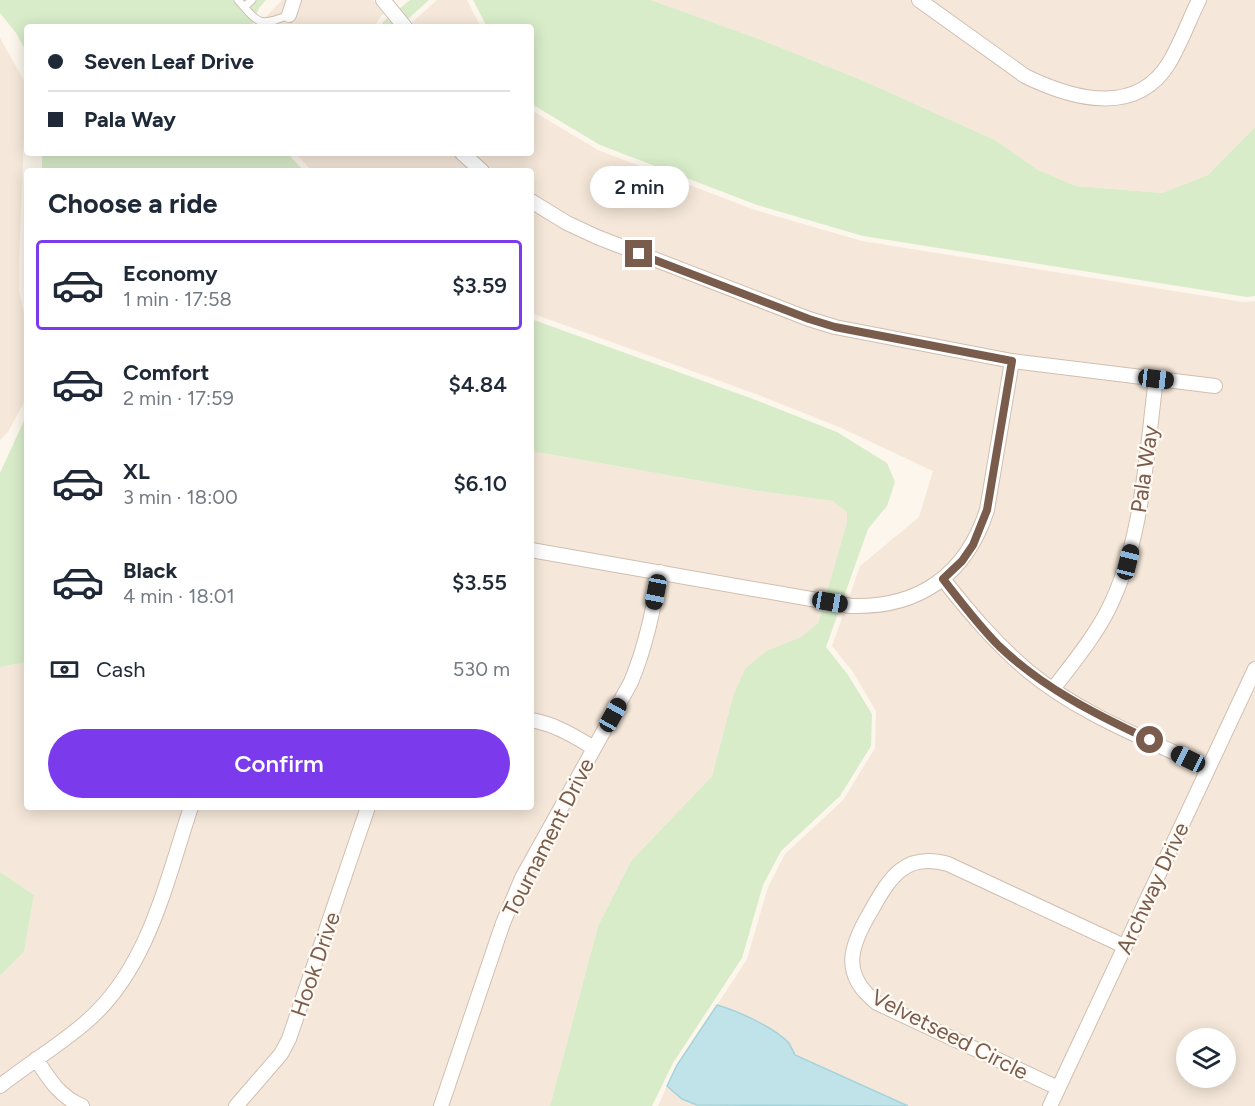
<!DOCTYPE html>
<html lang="en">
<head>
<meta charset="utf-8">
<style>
	:root { --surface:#fff; --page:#f2f2f3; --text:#1f2937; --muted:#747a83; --line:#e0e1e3; --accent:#7c3aed }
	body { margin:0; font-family:Figtree,sans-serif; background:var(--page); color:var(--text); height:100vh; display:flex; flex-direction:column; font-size:22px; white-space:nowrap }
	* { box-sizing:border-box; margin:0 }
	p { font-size:20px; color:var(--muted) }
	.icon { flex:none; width:33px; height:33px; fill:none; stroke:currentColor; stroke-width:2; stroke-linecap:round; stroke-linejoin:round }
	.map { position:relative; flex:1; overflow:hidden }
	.details { position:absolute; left:24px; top:168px; width:510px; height:642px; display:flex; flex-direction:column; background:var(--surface); border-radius:6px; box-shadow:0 3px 15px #0003 }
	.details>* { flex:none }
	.banner { position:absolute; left:24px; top:24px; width:510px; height:132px; border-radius:6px; box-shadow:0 3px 15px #0003; display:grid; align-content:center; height:132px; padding:0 24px; background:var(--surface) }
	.controls { position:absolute; left:1176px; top:1028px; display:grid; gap:12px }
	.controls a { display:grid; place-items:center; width:60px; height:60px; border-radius:50%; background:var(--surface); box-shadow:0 3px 15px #0003; font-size:30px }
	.end { position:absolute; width:27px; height:27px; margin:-14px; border:8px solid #7a5c4d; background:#fff; box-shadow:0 0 0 3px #fff }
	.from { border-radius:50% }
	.bubble { position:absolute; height:42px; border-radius:21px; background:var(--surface); box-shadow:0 3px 15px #0003; font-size:20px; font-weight:600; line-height:42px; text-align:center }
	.car { position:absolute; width:18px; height:36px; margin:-18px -9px; border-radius:8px; box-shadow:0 0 4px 2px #0007; background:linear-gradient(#222 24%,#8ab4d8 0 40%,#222 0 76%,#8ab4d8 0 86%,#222 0) }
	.banner b { display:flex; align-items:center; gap:21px; height:57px; font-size:22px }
	.banner b+b { border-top:2px solid var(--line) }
	.banner i { width:15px; height:15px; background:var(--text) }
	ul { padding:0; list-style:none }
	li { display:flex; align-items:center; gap:18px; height:90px; margin:0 12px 9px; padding:0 12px; border:3px solid transparent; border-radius:6px }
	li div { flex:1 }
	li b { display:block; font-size:22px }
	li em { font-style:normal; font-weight:600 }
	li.on { border-color:var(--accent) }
	li>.icon { width:54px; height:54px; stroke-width:1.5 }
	h2 { padding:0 24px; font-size:27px; line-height:72px }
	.pay { display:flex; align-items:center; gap:15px; height:66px; padding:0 24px; font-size:22px }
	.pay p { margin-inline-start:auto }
	.button { display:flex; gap:12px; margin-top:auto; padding:12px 24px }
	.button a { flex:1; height:69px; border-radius:36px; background:var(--accent); color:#fff; font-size:24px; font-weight:600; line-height:69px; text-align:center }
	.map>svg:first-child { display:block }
	.residential { fill:#f5e8da; fill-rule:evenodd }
	.green { fill:#d8ecc9 }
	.water { fill:#bfe3e8; stroke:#a5d3da; stroke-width:1.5 }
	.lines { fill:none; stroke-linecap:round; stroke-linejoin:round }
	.lane-casing { stroke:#d1beb0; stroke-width:9 }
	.street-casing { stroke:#d1beb0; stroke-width:16 }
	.lane { stroke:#fff; stroke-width:7 }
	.street { stroke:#fff; stroke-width:14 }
	.route { stroke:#7a5c4d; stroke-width:8 }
	.labels { text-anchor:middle; stroke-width:4.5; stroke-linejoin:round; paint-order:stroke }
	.street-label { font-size:22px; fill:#7a5c4d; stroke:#fffaf3 }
</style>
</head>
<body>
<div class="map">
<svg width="1255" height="1106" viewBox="0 0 1255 1106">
	<rect width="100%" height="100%" fill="#fdf6ec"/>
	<!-- residential -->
	<path class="residential" d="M282,0H373L384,11L395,5L381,16L374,27H256Z
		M437,0H467L481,27H407Z
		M651,0H1255V127L1208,175L1162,193L1076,186L1038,170L995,140L864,81L759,39Z
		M0,38L26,84L19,266V291L27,327V397L8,432L0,440Z
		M531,110L598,150L755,210L862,241L1243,302L1255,301V1106H908L795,1055L788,1043L768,1028L728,1008L717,1005L747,959L768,887L785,854L843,800L875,748L876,711L853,672L832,646L860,566L919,517L933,471L839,427L756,394L531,313V171H312L295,153H531ZM1186,1038H1226V1077H1186Z
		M531,451L758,491L833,501L847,511V522L818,623L801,637L766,651L733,696L712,776L631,861L598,926L550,1106H0V976L24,952L34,895L0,872V667L27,662V807H531Z
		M667,1086L682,1099L697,1105L731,1106H658Z"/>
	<!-- green -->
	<path class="green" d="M0,0H266L259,8L251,27H27V53L16,33L0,13Z
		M410,0H429L399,27H380L384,21Z
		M473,0H651L759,39L864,81L995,140L1038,170L1076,186L1162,193L1208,175L1255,127V296L1247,297L863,236L757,205L600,145L535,106L531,100V27H487Z
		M42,153H287L304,171H42Z
		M531,319L753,399L837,432L887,463L895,482L887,506L868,529L826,647L848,675L872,714L871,746L840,796L781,851L763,885L742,958L673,1063L652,1106H550L598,926L631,861L712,776L733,696L745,669L766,651L801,637L818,623L847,522V512L833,501L758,491L531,451Z
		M27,414V662L0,667V473Z
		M0,872L34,895L24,952L0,976Z"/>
	<!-- water -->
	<path class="water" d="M717,1005C738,1011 773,1027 788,1042C791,1046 793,1051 795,1055L908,1106L697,1105L682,1099L667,1086L677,1065Z"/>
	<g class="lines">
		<defs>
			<path id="lane" d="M238,0C259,24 259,27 289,15
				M244,7L252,0"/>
			<path id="street" d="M383,0L405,27
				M919,0L1025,76C1072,99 1136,117 1169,63C1181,43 1189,20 1199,0
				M289,15L294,0
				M462,153L482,171
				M531,201L567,223L597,237L809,319L835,327L1012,361L1215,386
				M531,550L851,606C919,608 966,575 987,510L1012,361
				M943,579C969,612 995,643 1027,670C1079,714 1147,739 1208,768
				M1053,689C1072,664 1093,639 1108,610C1143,541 1146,455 1156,379
				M531,720C555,724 574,736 594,748
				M36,1059C49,1079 59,1096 82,1106
				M0,1086C28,1064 58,1046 85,1023C148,970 166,882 191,807
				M1058,1088L877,1003C840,974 850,946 871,911C890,877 905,852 948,864L1124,946
				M236,1106L281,1054L289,1039L368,807
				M441,1106L503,923L522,878L631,682C646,646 653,610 660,572
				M1050,1106L1255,669"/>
		</defs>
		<!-- lane casing -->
		<use href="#lane" class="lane-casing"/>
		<!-- street casing -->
		<use href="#street" class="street-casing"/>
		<!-- lane -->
		<use href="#lane" class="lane"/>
		<!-- street -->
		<use href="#street" class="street"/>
	</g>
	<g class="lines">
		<!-- route -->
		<path class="route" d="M639,254L809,319L835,327L1012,361L987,510L973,545L962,561L943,579C961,602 978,625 999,646C1043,688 1095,714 1150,740"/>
	</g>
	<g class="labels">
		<!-- street labels -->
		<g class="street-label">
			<text transform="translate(1144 469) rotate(-82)" y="8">Pala Way</text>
			<text transform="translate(548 837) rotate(-63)" y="8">Tournament Drive</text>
			<text transform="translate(1152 888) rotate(-65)" y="8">Archway Drive</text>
			<text transform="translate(315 964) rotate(-71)" y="8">Hook Drive</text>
			<text transform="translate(950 1034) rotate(27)" y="8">Velvetseed Circle</text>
		</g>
	</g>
</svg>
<div class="controls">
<a><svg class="icon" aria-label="layers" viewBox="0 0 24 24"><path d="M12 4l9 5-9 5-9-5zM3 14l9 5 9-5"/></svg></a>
</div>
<i class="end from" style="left:1150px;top:740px"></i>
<i class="end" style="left:639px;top:254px"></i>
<div class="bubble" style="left:590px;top:166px;width:99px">2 min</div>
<i class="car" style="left:1156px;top:379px;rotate:97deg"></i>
<i class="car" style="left:1128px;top:562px;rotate:14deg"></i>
<i class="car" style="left:656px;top:592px;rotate:191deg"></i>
<i class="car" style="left:830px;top:602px;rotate:100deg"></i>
<i class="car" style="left:613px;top:715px;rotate:29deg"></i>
<i class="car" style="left:1188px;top:759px;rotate:296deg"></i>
<div class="banner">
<b><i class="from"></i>Seven Leaf Drive</b>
<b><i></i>Pala Way</b>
</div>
<section class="details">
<h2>Choose a ride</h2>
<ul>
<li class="on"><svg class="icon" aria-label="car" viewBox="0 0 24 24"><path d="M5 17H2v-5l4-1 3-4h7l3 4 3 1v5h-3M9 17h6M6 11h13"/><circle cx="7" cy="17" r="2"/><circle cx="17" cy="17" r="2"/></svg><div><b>Economy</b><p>1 min · 17:58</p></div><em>$3.59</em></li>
<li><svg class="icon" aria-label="car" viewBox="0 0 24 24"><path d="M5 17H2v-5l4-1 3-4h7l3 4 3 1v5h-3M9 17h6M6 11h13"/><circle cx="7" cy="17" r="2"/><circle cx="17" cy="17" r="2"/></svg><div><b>Comfort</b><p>2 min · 17:59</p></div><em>$4.84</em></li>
<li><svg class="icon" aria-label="car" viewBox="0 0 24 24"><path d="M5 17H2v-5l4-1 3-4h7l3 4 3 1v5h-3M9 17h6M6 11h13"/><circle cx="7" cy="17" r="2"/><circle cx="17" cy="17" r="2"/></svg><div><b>XL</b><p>3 min · 18:00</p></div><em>$6.10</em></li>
<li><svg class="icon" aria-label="car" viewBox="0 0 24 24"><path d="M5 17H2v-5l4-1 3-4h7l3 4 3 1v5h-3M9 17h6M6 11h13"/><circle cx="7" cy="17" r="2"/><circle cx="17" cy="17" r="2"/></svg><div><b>Black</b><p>4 min · 18:01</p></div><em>$3.55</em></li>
</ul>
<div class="pay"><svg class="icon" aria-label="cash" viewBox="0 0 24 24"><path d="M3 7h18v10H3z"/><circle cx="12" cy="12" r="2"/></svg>Cash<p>530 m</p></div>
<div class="button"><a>Confirm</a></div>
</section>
</div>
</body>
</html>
